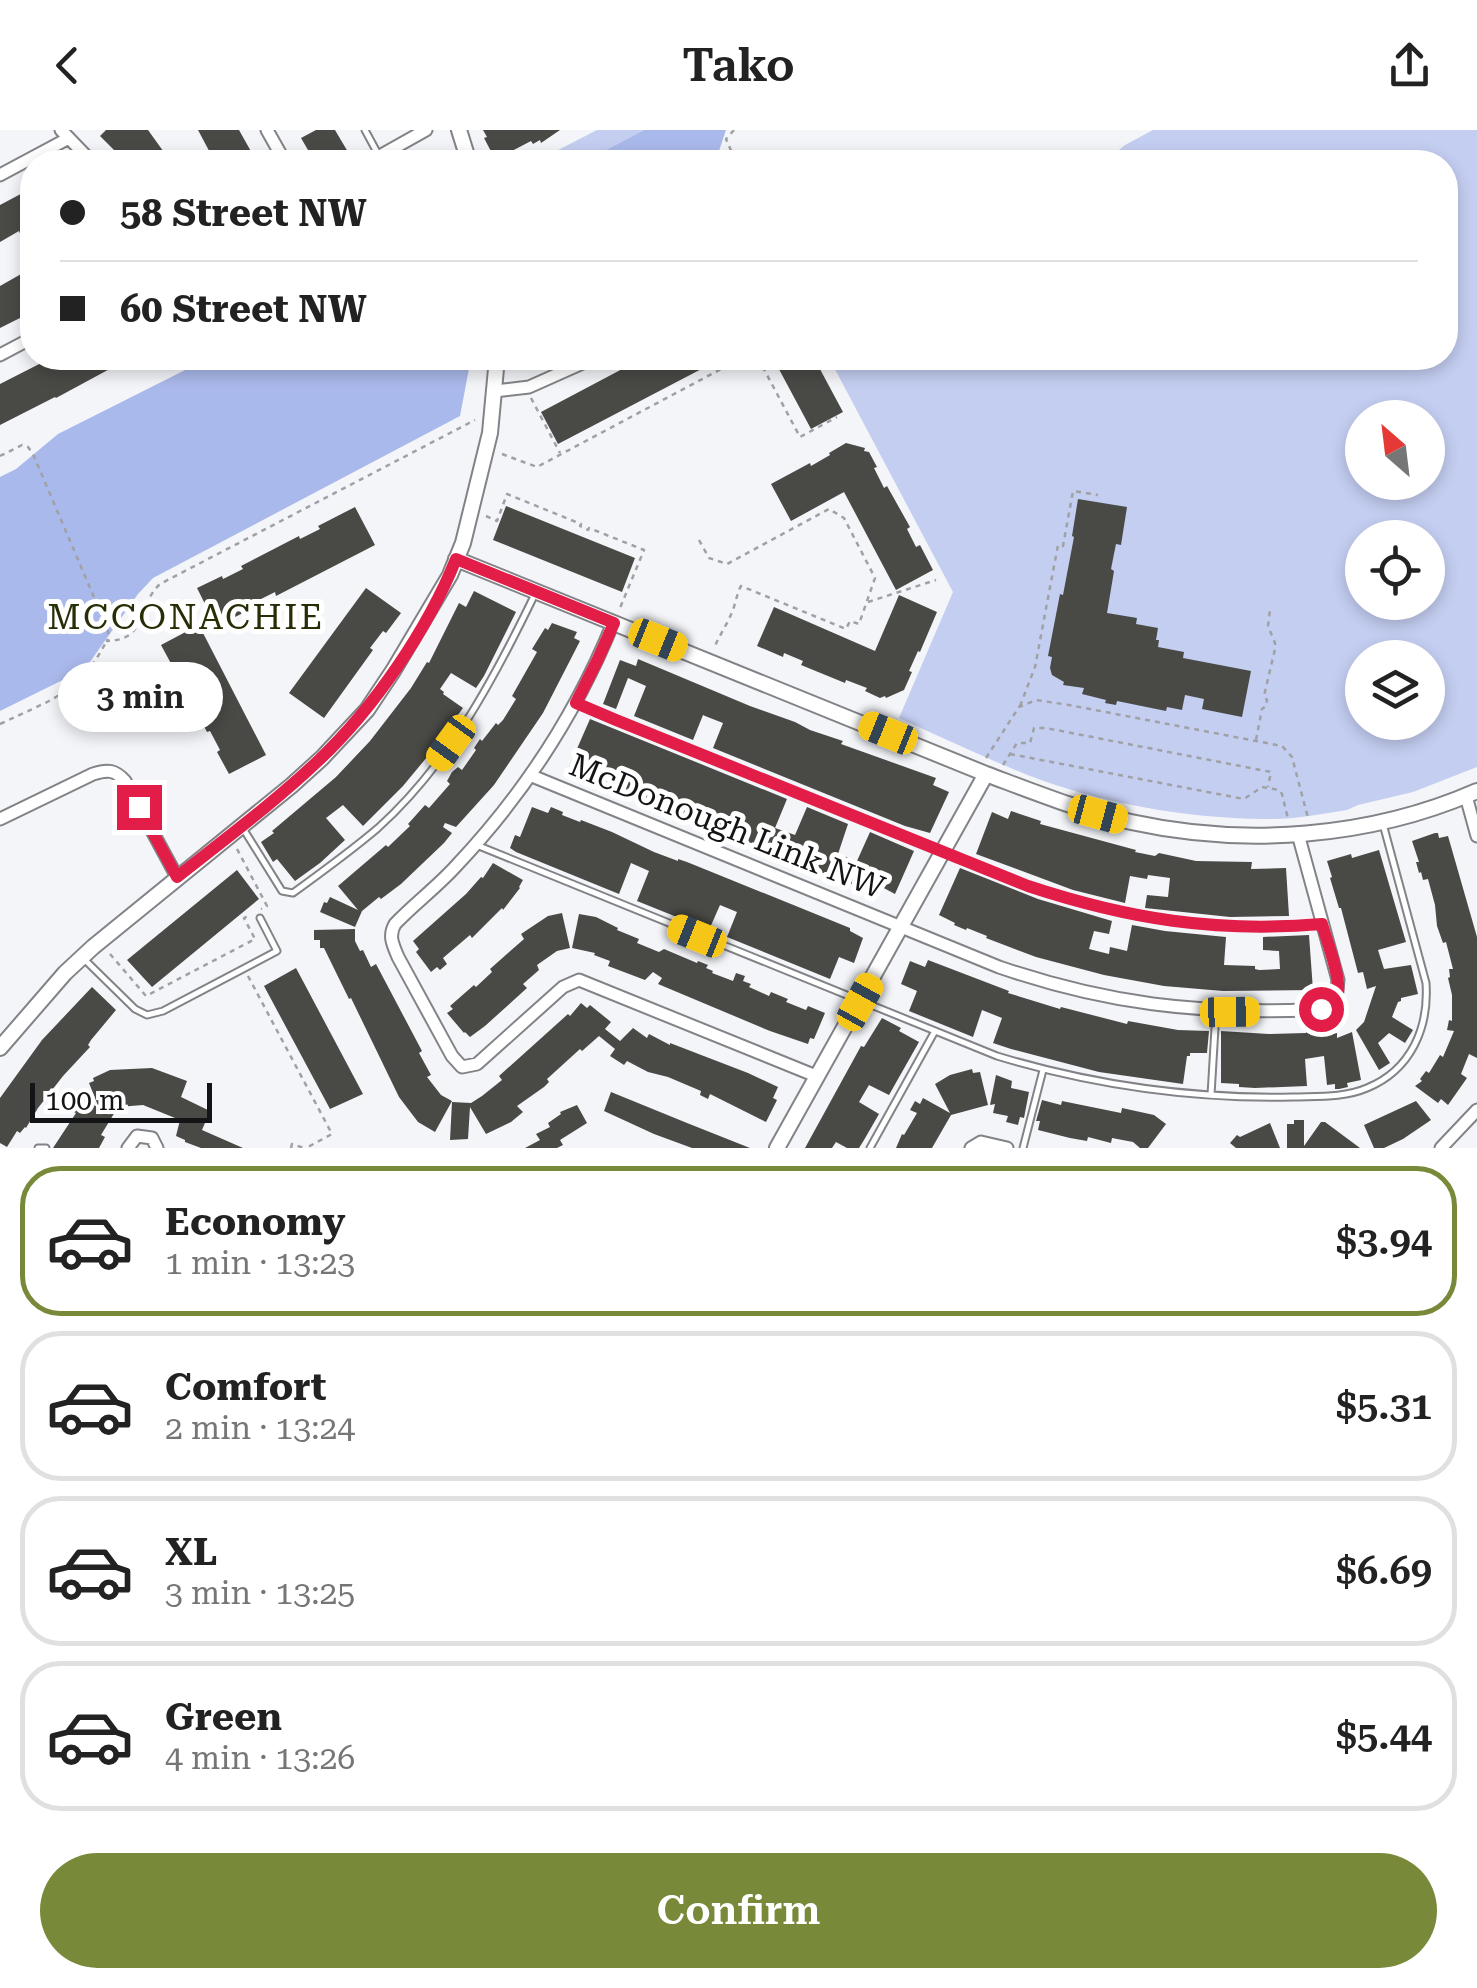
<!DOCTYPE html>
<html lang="en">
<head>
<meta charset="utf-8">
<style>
	:root { --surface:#fff; --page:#f2f2f2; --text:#222; --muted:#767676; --line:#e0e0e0; --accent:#788939 }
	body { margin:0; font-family:"Roboto Serif",serif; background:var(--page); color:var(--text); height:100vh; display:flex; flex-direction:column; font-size:38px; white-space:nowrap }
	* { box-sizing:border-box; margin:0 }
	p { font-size:32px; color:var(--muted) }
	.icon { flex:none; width:55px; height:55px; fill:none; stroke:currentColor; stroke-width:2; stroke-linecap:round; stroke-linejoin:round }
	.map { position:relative; height:1018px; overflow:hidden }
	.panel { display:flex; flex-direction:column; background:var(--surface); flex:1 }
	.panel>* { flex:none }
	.banner { position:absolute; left:20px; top:20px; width:1438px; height:220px; border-radius:40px; box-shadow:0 5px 15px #0003; display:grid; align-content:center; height:220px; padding:0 40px; background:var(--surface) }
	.needle { width:65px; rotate:332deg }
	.tools { position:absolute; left:1345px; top:270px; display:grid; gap:20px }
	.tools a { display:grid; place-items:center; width:100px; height:100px; border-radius:50%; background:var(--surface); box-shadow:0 5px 15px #0003; font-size:50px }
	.scale { position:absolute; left:30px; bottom:25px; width:182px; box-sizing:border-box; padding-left:10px; border:5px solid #131415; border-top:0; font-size:28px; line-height:35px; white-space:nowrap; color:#131415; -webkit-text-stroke:8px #fff; paint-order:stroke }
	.end { position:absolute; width:45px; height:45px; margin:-22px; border:12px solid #e11d48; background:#fff; box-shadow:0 0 0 5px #fff }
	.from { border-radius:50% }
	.bubble { position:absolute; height:70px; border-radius:35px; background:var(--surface); box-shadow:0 5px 15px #0003; font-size:32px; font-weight:600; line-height:70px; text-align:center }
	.car { position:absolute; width:30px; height:60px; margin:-30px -15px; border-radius:12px; box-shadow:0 0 8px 2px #0007; background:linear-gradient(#f5c518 24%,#345 0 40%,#f5c518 0 76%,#345 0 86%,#f5c518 0) }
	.banner b { display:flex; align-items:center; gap:35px; height:95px; font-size:38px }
	.banner b+b { border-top:2px solid var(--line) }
	.banner i { width:25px; height:25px; background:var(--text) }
	ul { padding:18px 0 0; list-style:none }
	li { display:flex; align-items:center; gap:30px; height:150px; margin:0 20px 15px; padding:0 20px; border:5px solid var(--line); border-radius:40px }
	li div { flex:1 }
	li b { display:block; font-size:38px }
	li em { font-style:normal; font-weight:600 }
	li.selected { border-color:var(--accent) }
	li>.icon { width:90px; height:90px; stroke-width:1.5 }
	.button { display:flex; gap:20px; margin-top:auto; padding:20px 40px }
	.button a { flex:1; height:115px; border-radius:60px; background:var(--accent); color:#fff; font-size:40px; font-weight:600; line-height:115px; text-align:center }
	header { display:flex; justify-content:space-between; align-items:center; height:130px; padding:0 40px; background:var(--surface); font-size:45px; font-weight:600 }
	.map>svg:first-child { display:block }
	.green { fill:#c4cef1; fill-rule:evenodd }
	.forest { fill:#aab9eb }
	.building { fill:#494a46 }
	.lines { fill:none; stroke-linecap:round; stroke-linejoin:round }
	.service-casing { stroke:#828387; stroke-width:9 }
	.minor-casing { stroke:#828387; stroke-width:15 }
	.tertiary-casing { stroke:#828387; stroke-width:18 }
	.path { stroke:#a0a1a4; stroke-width:2.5; stroke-dasharray:5 5; stroke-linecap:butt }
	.service { stroke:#fff; stroke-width:5 }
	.minor { stroke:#fff; stroke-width:11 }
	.tertiary { stroke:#fff; stroke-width:14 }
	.route { stroke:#e11d48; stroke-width:12 }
	.labels { text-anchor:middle; stroke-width:10; stroke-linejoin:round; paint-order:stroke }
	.street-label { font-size:32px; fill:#131415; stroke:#fff }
	.neighbourhood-label { font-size:35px; letter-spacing:2.5px; fill:#262e06; stroke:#fff }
</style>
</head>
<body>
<header><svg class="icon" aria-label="back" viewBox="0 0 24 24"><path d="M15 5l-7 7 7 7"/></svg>Tako<svg class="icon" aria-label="share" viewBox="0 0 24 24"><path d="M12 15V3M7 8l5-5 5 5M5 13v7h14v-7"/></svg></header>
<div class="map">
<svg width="1477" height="1018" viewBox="0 0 1477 1018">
	<rect width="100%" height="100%" fill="#f3f5f9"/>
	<!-- green -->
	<path class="green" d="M597,0H644L583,32H535Z
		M1153,0H1477V637L1413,662L1358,675L1347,680C1320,684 1292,690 1264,689C1184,688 1099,673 1025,644C983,627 941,607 899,588L953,462L829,228H1445V32H1097L1100,25L1108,29L1125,15ZM1362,288H1428V352H1362ZM1362,408H1428V472H1362ZM1362,528H1428V592H1362Z"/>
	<!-- forest -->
	<path class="forest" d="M644,0H726L719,21L723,32H583Z
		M209,228H471L460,286L153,448L138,464L85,539L0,581V347L16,339L58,304Z"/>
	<!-- building -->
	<path class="building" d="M106,0H148L171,32H126L100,6Z
		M198,0H239L257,32H215Z
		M316,0H335L348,22L328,32H315L301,8Z
		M483,0H560L541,13L540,10L533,14L531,11L510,22L513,27L504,32L501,26L495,29L484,8L487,7Z
		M32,58V100L21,106L19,101L0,112V75Z
		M30,139L32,140V182L0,198V156Z
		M51,228H130L56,268L55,267L0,295V254Z
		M643,228H707L711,234L558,314L541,282Z
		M773,228H814L843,282L811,299Z
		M846,313L865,318L864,321L869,322L877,337L874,338L884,358L887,356L910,397L907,399L916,417L920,415L933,440L896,460L844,362L791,391L771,354L810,333L811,336L830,325L829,323Z
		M1078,369L1127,377L1121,415L1116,414L1111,439L1114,441L1107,483L1137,488L1136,494L1158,498L1156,510H1159L1158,517L1184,522L1183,528L1251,541L1242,587L1202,579L1204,569L1185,565L1182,580L1167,577L1166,581L1117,571L1116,575L1105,573L1106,570L1082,564L1084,558L1063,555L1064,552L1052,545L1050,538L1052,527L1048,526L1060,464L1063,465L1074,407L1072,406Z
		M506,376L635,428L622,462L493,410Z
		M355,377L375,415L276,466L275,462L255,472L257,476L203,503L266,625L229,644L217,622L220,620L210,601L207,602L183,556L186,555L176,537L174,539L161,515L212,488L197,458L222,446L223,449L243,439L241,436L299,406L300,409L320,399L318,396Z
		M366,458L401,483L386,503L383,501L370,518L373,520L324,588L289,563Z
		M474,461L516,482L484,546L476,558L451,543L440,559L444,562L443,564L463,578L432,621L403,656L363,696L343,675L326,688L345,710L320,733L295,751L277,729L273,732L261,712L274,703L272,701L336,647L370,611L411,558L427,532L429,533L459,473L466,477Z
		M899,465L937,482L920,522L918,521L909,541L912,542L904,560L886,568L885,566L880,568L865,561L867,558L846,550L845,553L801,535L803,531L784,523L783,527L757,516L774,477L875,521Z
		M552,493L577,502L574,508L580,511L543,583L494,655L456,697L445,693L443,697L452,703L444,713L401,754L381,769L379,767L362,781L355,797L320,782L324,772L327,773L330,767L358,780L338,756L386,715L388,717L410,696L408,694L425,675L429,678L450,654L447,651L452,642L458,637L462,640L476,620L474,618L480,609L482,611L496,593L498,595L503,590L516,569L512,566L537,522L532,519L545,498L548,500Z
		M638,529L750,576L795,592L810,600L843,611L841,614L936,648L933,655L949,662L930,703L905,696L713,618L723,593L705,586L703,585L693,610L634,586L646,556L628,548L616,579L603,574L620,530L636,536Z
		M590,589L787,669L775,698L795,705L807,677L848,694L838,724L857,731L870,702L914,721L895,764L880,756L877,762L842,751L789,729L786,725L734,707L569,637Z
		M532,677L548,683L551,677L563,682L562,685L580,692L581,690L612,702L654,722L678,731V729L687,732L850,798V801L863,808L854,833L839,827L830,849L727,807L737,782L720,775L709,800L637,771L649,741L631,733L619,764L516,722L510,718L515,705L520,707Z
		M1011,681L1041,691L1040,694L1136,720L1135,722L1155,726L1159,723L1196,731L1252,732L1251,739L1286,738L1289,786L1230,787L1145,778L1147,765L1168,767L1170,748L1148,745L1147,749L1130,746L1125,773L1073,760L976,724L992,682L1008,689Z
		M1435,703H1438L1439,708L1448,706L1477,807V928L1469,924L1461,944L1467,948L1448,975L1441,969L1438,973L1415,956L1422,951L1420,949L1426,941L1429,943L1440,925L1443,927L1454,901L1447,900L1449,890L1452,891V865L1448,848L1450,847L1449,839H1453L1446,812L1443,813L1437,796L1435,775L1428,749L1423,750L1421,742L1419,743L1416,732H1419L1412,711Z
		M1379,720L1406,812L1378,820L1384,839L1411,835L1418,864L1401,868V871L1398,872L1392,887L1413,900L1405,913L1389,903L1378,913L1390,933L1379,940L1356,900L1364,892L1376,856L1367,859L1363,842L1358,843L1341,778H1339L1330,748L1332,747L1327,731L1351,724L1352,728Z
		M493,733L523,750L519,757L520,758L503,780L502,778L472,808L470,805L443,828L447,834L440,840L437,837L431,842L416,822L419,819L413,811L466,764L481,747L483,748Z
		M960,738L1038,769L1112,791L1109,804L1094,801L1089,819L1109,824L1110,817L1127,821L1132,795L1165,801L1226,807L1224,835L1255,836V839L1259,840L1280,839L1279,821L1263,820V807L1309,805L1313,860L1223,861L1164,856L1104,845L1036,827L986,808L987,806L967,798L966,800L954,795L955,793L939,785Z
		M237,740L259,769L152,857L127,830Z
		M562,783L570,818L557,821L537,835L539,840L523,854L527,858L485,896L470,907L465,902L464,903L447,883L453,879L450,876L474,855L476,857L492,842L490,839L524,809L521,804L548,786Z
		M579,784L596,787L618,798L617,800L639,809L637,813L659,822L664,819L697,833L698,831L708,835L706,838L713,841L712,843L733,851L736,843L745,846L743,851L751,854L749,857L769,866L771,862L788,869L786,872L806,880L808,876L825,883L814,909L810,908L808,914L770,901L658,854L662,848L653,842L645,850L608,836L610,831L594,825L595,823L572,818Z
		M355,799V811L360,821L363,820L371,837L376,834L422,921L419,923L431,945L427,947L441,965L452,971L435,1002L418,992L399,967L351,868L349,869L324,818H320V810H314V800Z
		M928,830L1009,861L1008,863L1060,879L1061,877L1127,894L1128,891L1178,900L1209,901L1207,923H1190V926H1187L1183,954L1099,942L1011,919L993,913L1002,888L982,880L973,907L909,881L917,861L901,854L910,831L925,837Z
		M296,838L363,964L330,979L264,856Z
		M92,857L116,880L91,910L88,915L90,917L63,946L38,978L26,998L25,997L20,1003L17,1001L7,1017L0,1013V968L42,910Z
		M581,873L587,878L590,875L611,892L605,899L620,911L633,898L647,908L649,904L670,915V913L748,943L778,957L773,968L777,970L766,992L710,964L708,969L700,965L701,961L668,947L648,942L627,931L624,935L610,926L615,919L599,906L582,921L580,919L547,949L549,952L544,957L517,976L523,982L511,992L486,1004L470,977L468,1009L450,1010L452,972L471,973L482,966L502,950L499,946L568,884L570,886Z
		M882,888L901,898L899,901L919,912L889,965L869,955L859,972L879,984L864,1010L859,1018H847L836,1012L832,1018H805L861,916L864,917Z
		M1320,900V906L1337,903V908L1352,902L1361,950L1347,953L1348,957L1339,959H1335V954L1327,955L1324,926L1305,929L1307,956L1255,958L1239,957V954L1221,953V901L1269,904L1306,903V901Z
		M152,938L187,951L181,967L210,981L202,1000L243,1018H201L185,1012V1010L176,1006L180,990L143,975L118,977L101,1005L105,1007L99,1018H53L76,983L72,981L80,967L99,978L89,953L94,951L93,948L110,940Z
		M972,939L973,943L980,942L988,975L951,985L932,1018H896L902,1004L904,1005L917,983L910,980L915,971L920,974L923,968L950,983L935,954L950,945Z
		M996,945L1012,951L1011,958L1029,962L1024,988L1020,987L1018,995L1006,992L1008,986L993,983L995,974L990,975Z
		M611,962L687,993L750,1018H692L654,1004L604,981Z
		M1042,970L1061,975L1062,971L1121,983L1122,978L1154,985L1166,994L1148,1018H1140L1133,1012L1112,1008L1111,1013L1088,1007L1087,1011L1070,1008L1038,1000L1040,991H1036Z
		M1416,971L1431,990L1403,1009L1384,1018H1374L1364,995Z
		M577,975L587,993L560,1010L563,1015L557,1018H525L540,1010L536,1004L550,997L548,993L561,984L560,982Z
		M1294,990H1304V1016L1321,992H1325L1360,1018H1287V994H1294Z
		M1270,993L1280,1018H1236L1230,1013L1237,1005L1240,1007Z"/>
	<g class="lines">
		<defs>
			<path id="service" d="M365,0L378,24
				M576,573L1028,756C1127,789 1218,802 1322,793
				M244,700L282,761L293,763C322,742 351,721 378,698C449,634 494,549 535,464
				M479,716L997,926C1093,955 1191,969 1292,967C1316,966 1344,968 1367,958C1411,940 1429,898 1426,853L1383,694
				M84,829L135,879L147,885L163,881L277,821L260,788
				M1211,965L1216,881
				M38,1018H46
				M870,1018L935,901
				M1023,1018L1043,940"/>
			<path id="minor" d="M61,0L92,32
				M267,0L285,32
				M369,32L426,0
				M0,45L69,8
				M0,225L32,208
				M495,261L529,257L594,228
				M613,493C576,584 524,664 456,736C437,757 414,774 395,794C388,806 393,815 398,827L452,926L462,937L477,934L563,857L579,850L816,946
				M532,646L999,837C1107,874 1197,884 1309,880L1321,879L1336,869L1338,850L1298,704
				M1466,666L1477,706
				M0,689L93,644C108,639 115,640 125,651L177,747
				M128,1018L137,1006L152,1008L157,1018
				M971,1018L981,1012L1007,1018
				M1441,1018L1477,980"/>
			<path id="tertiary" d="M459,0L469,32
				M456,429L986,644C1034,662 1081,681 1131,692C1245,717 1370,708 1477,661
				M0,918L65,843L93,817L291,656L322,628L367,580L393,541L450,445L463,413L490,303L497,228
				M777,1018L986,644"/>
		</defs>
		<!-- service casing -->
		<use href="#service" class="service-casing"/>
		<!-- minor casing -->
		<use href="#minor" class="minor-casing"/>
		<!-- tertiary casing -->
		<use href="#tertiary" class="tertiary-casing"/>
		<!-- path -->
		<path class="path" d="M734,0L726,9L736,32
			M758,228L800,307L837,287
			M531,268L560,323
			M502,324L537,337L723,238L718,228
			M0,326L22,315L28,317L33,324L105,493L109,505L107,511C148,510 135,478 160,454L475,290
			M486,386L497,391L507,364L581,394L580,396L588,400L589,398L644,420L620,478
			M699,410L709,428L727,434L829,379L844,388L875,448L859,494L850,491L846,499L741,456C738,461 737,467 735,473C732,487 721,502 715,516
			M868,472L936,450
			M1020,576L1035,537L1058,415L1063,416L1073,361L1098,365
			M0,594C50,570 79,564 106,512
			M1256,610L1262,579L1266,576L1267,570L1264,566L1275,519V513L1268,496L1270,480
			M1010,624L1244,669L1262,657L1279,660L1282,664L1288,689
			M986,628L1019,577L1036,570L1069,575L1282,616L1292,627L1308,688
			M1003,635L1017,613H1030L1034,598H1046L1271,642L1268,657
			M237,719L267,776L261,779
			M110,824L146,866L255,809L244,788L250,785
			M248,846L332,1004L306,1018
			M291,1018L292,1014L304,1018"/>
		<!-- service -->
		<use href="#service" class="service"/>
		<!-- minor -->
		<use href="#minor" class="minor"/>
		<!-- tertiary -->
		<use href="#tertiary" class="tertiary"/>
	</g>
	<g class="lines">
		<!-- route -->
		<path class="route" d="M139,677L177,747C225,709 275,672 319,630C374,578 428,499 456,429L614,493L598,529L576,573L616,590L1028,756C1128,789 1216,803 1322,794C1326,809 1345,856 1336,869C1333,873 1325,877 1321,879"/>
	</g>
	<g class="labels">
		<!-- street labels -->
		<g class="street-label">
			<text transform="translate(727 696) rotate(22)" y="11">McDonough Link NW</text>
		</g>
		<!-- neighbourhood labels -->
		<g class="neighbourhood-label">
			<text x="186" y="499">MCCONACHIE</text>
		</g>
	</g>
</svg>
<div class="tools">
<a><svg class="needle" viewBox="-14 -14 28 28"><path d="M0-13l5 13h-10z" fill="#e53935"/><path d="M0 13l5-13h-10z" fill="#767676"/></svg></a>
<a><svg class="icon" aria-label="locate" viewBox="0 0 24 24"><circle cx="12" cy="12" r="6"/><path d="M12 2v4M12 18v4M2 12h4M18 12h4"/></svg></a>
<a><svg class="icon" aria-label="layers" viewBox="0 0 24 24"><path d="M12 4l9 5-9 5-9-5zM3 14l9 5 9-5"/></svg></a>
</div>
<div class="scale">100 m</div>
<i class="end from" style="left:1321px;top:879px"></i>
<i class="end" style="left:139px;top:677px"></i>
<div class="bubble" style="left:58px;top:532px;width:165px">3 min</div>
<i class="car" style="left:658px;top:510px;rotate:112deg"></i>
<i class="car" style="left:888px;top:603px;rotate:292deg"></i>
<i class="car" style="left:451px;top:613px;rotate:216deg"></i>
<i class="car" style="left:1098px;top:684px;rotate:105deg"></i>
<i class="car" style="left:697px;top:806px;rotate:292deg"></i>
<i class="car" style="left:860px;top:872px;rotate:29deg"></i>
<i class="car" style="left:1230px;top:882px;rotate:89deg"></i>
<div class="banner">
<b><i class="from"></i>58 Street NW</b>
<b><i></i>60 Street NW</b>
</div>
</div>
<section class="panel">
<ul>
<li class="selected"><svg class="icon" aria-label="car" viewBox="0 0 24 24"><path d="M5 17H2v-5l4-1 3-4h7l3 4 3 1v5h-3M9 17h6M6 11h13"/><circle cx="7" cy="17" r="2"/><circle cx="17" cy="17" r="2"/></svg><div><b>Economy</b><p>1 min · 13:23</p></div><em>$3.94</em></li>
<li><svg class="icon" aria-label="car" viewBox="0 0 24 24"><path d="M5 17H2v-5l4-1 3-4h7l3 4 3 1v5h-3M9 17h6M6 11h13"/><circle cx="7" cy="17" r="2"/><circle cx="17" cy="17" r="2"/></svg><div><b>Comfort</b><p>2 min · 13:24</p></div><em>$5.31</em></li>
<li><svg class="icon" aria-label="car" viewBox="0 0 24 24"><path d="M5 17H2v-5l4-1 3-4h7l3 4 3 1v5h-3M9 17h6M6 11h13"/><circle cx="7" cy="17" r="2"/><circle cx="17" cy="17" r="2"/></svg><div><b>XL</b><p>3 min · 13:25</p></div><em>$6.69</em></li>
<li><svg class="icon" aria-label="car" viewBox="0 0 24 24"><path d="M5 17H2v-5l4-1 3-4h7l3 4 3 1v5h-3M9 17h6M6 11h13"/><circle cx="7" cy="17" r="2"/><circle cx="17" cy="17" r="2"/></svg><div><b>Green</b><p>4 min · 13:26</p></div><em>$5.44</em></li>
</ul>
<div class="button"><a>Confirm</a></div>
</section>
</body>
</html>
